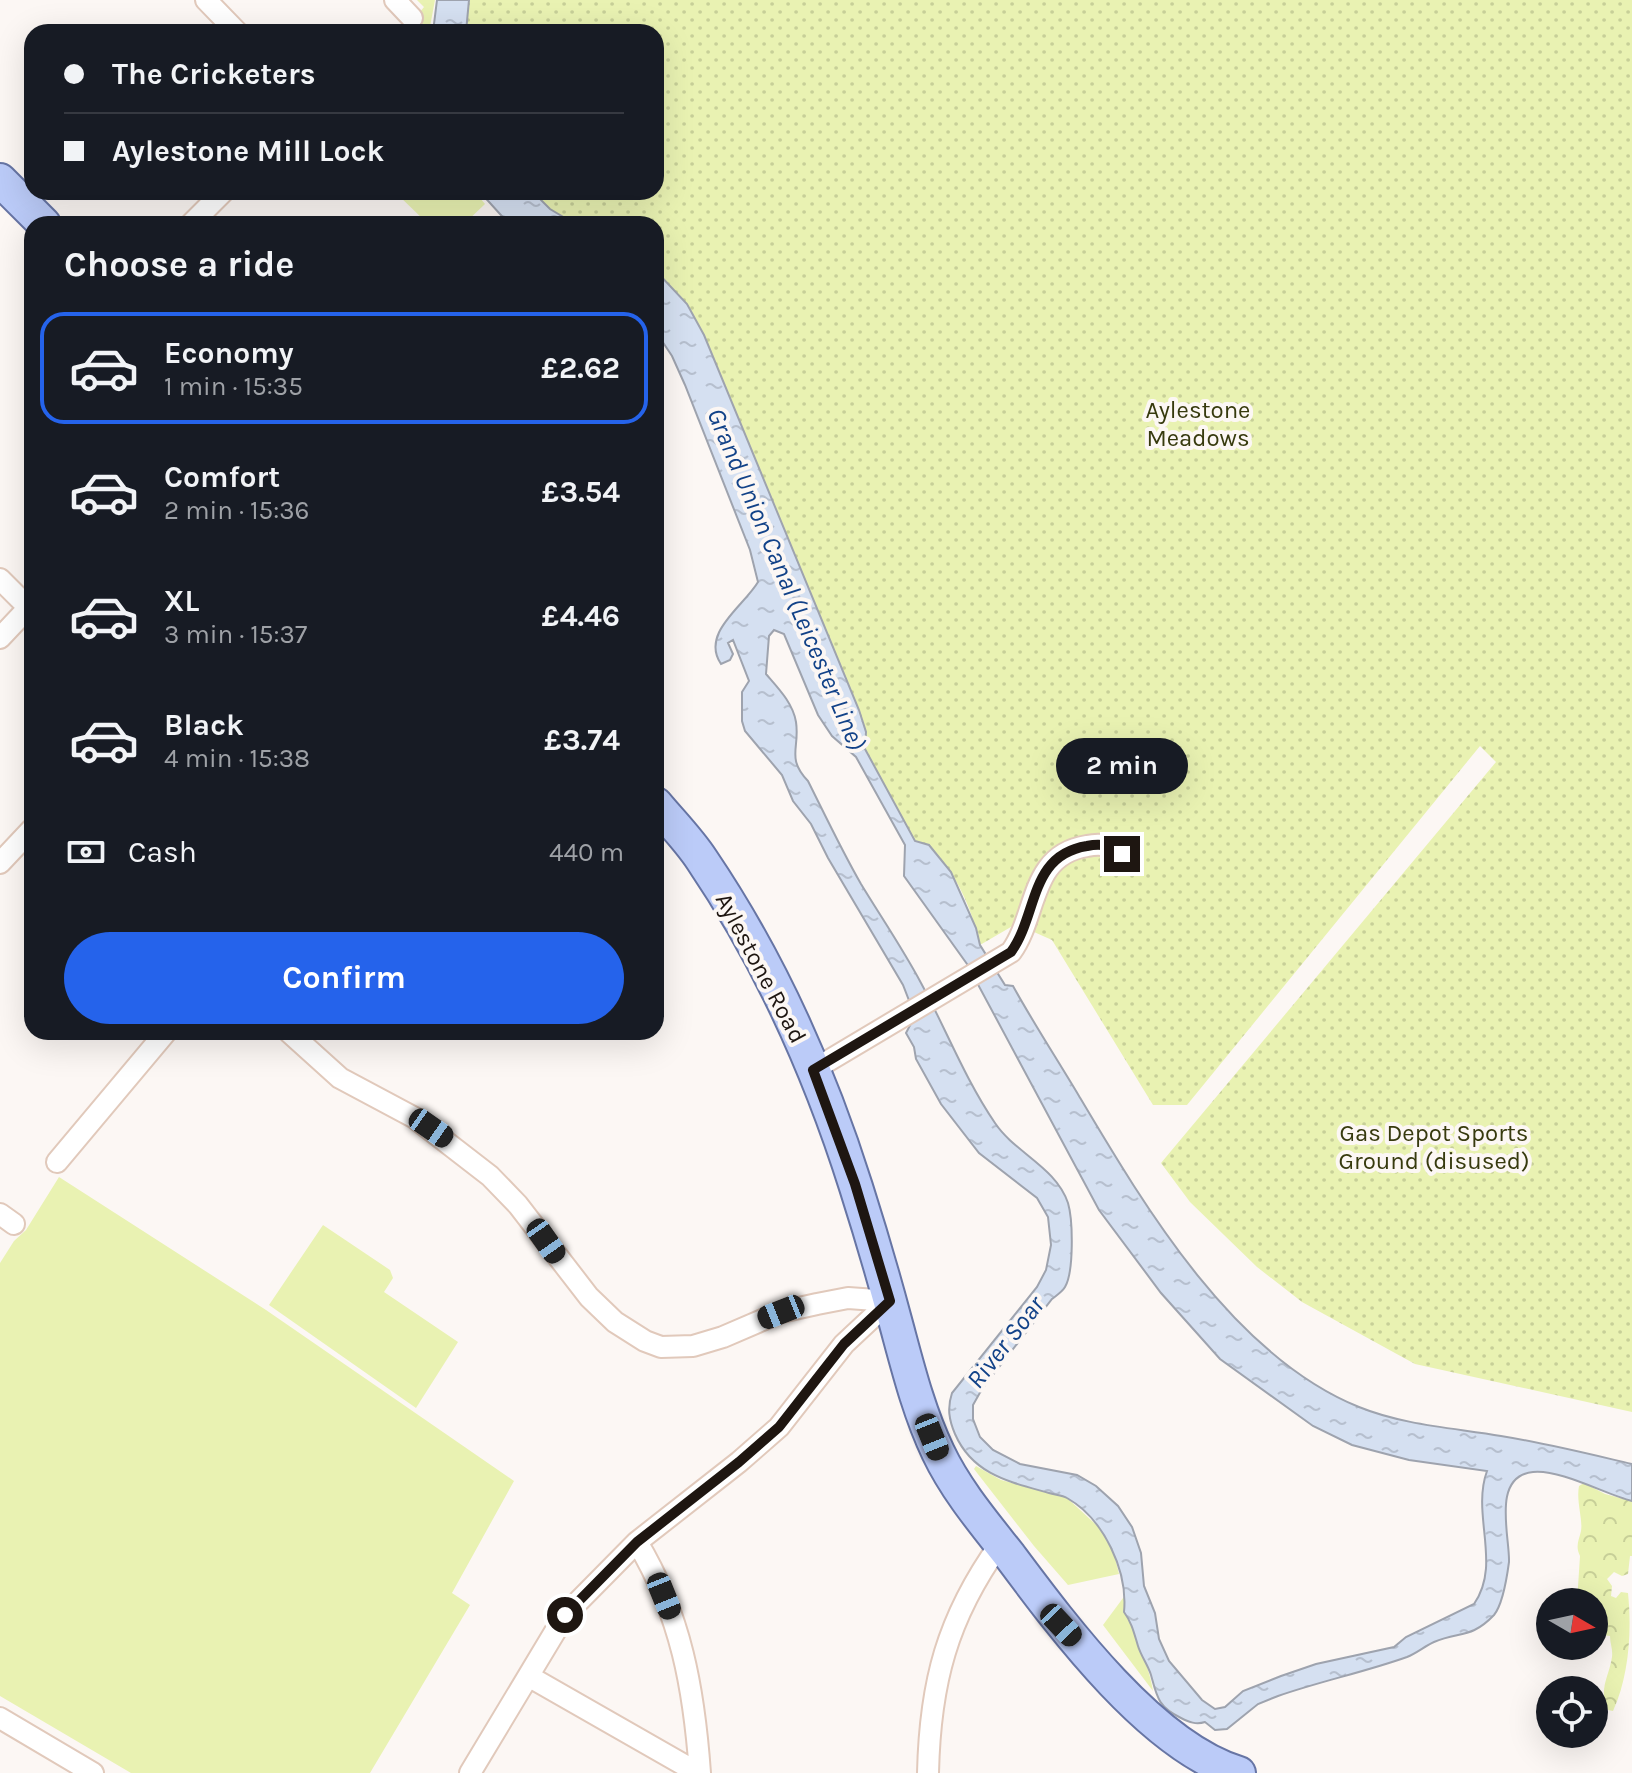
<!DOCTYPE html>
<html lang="en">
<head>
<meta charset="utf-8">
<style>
	:root { --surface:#171b24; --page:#20242c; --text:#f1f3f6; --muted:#9ea1a6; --line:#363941; --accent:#2563eb }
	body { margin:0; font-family:Karla,sans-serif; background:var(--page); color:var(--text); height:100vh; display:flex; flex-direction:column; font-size:30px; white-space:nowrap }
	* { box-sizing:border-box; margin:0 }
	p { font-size:26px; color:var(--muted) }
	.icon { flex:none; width:44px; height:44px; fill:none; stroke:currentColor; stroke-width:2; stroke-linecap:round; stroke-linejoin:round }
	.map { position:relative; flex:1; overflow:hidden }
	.panel { position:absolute; left:24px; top:216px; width:640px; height:824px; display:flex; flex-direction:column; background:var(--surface); border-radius:24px; box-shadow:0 8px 32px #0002 }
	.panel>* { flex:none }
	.guide { position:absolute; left:24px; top:24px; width:640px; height:176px; border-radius:24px; box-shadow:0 8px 32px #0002; display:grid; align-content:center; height:176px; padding:0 40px; background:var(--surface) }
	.needle { width:52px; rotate:99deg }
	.buttons { position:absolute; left:1536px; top:1588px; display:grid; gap:16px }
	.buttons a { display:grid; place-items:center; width:72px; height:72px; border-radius:50%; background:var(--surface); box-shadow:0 8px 32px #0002; font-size:40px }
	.end { position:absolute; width:36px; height:36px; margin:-18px; border:10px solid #1e1611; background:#fff; box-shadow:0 0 0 4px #fff }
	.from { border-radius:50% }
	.bubble { position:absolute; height:56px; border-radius:28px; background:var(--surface); box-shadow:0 8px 32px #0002; font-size:26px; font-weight:700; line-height:56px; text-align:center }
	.car { position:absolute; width:24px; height:48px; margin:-24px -12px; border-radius:10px; box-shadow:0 0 6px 2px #0007; background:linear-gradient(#222 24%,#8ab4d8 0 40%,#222 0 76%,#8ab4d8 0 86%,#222 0) }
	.guide b { display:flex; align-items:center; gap:28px; height:76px; font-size:30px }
	.guide b+b { border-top:2px solid var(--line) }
	.guide i { width:20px; height:20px; background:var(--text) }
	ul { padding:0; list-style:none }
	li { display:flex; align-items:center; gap:24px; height:112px; margin:0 16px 12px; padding:0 24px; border:4px solid transparent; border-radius:24px }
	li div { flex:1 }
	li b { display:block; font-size:30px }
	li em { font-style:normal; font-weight:700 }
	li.on { border-color:var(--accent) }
	li>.icon { width:72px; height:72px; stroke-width:1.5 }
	h2 { padding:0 40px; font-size:36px; line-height:96px }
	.pay { display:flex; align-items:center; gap:20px; height:88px; padding:0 40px; font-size:30px }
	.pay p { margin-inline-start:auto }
	.cta { display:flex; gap:16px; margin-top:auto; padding:16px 40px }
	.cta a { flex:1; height:92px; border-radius:48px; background:var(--accent); color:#fff; font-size:32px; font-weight:700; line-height:92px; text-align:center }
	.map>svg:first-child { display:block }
	.green { fill:#e9f2b2 }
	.forest { fill:url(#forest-crowns) }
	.park { fill:url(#park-dots) }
	.water { fill:url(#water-ripples); stroke:#9ea3ae; stroke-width:2; fill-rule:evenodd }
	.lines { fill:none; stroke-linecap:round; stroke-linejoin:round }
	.street-casing { stroke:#e1c9bb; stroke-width:24 }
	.primary-casing { stroke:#6775a4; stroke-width:36 }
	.street { stroke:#fff; stroke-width:20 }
	.primary { stroke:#bbcbf8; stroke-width:32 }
	.route { stroke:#1e1611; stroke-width:10 }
	.labels { text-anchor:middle; stroke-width:8; stroke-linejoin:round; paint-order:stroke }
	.park-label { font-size:24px; fill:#373a0e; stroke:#fcf7f4 }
	.street-label { font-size:24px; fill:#1e1611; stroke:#fcf7f4 }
	.water-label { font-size:26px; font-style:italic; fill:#124288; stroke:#fcf7f4 }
</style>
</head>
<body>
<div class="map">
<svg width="1632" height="1773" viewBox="0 0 1632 1773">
	<defs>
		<pattern id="forest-crowns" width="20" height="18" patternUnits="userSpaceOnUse" patternTransform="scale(2)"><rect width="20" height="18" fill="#e9f2b2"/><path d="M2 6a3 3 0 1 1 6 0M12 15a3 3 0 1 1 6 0" fill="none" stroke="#c7cf98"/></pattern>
		<pattern id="park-dots" width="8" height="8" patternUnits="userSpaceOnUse" patternTransform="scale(2)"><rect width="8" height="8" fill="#e9f2b2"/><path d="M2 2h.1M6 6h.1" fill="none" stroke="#c7cf98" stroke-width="1.8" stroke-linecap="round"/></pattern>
		<pattern id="water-ripples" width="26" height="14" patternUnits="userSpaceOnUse" patternTransform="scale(2)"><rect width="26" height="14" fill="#d5e0f1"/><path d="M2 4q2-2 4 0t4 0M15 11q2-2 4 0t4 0" fill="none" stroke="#b6bfce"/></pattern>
	</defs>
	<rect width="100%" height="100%" fill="#fcf7f4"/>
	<!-- green -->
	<path class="green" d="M417,0H435L429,32H403L424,7Z
		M395,192H475L485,204L464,224H428Z
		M59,1177L266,1310L514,1481L452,1593L470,1605L370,1773H131L0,1696V1263L14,1241L26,1230Z
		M323,1225L390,1270L393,1278L384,1292L458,1342L416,1408L269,1305Z
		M976,1466L1001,1480L1066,1497L1104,1532L1113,1549L1119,1574L1068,1585L1034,1546L974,1469Z
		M1126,1594L1124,1612C1134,1625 1151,1674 1153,1691L1103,1625Z"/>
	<!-- forest -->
	<path class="forest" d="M1584,1483L1605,1494L1632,1501V1556H1630L1628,1574L1622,1576L1614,1572L1607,1579L1612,1586L1611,1596L1616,1598L1621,1592L1628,1593C1632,1631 1629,1676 1613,1711L1608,1710C1598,1689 1609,1677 1612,1657C1613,1649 1610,1644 1610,1636L1594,1634V1602H1577L1580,1556C1575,1546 1579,1540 1581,1531C1583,1519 1576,1501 1579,1486Z"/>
	<!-- park -->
	<path class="park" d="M469,0H1632V1412L1415,1364L1302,1302L1257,1267L1190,1202L1161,1163L1496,762L1480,746L1187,1105H1153L1052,940L1016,924L980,945C973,911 950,852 915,841L865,749L866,732L859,710L704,335L687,304L656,271V224H575L550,209L533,192H656V32H466Z"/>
	<!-- water -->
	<path class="water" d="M437,0H469L466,32H433Z
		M480,192H533L550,209L575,224H509Z
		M656,271L687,304L704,335L859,710L866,732L865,749L915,841L929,845L951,872L976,928L980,945L1005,985L1013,986C1034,1024 1057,1059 1079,1096C1145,1207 1233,1356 1359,1407C1403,1425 1454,1428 1501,1436C1545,1443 1589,1454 1632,1464V1501C1605,1494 1560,1469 1533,1472C1491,1476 1510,1537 1509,1562C1507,1577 1503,1604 1494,1615C1471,1639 1460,1631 1434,1642C1425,1646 1417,1653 1407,1657C1365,1672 1321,1681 1278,1696L1258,1704L1227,1729L1215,1730L1205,1722C1196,1725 1189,1722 1181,1718C1158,1707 1157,1697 1151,1675C1148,1665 1141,1656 1138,1646C1134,1633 1132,1623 1124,1612C1128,1571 1104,1519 1067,1498C1062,1495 1055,1495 1049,1493C1010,1482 973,1475 955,1434C949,1420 947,1408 952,1393L1037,1287L1046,1270L1051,1245L1048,1217L1037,1198L979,1153L941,1104L916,1059L914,1047L906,1033L915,1016L903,985L828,858L811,824L793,801L782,775L745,731L742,721V692L749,681L733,640L728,643L733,654L730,660L721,664C700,633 744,606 758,582L750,550L685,385L672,356L656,332ZM774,630L784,634L818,715L832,736L856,757L905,845L904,876L967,964L1099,1210L1161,1293L1220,1359L1313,1426L1352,1445L1409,1460L1487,1471C1471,1515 1502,1564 1474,1604L1406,1637L1394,1647L1316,1664L1281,1676L1243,1691L1225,1707L1215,1709L1202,1700L1169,1661L1159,1639L1155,1613L1144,1586L1141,1553L1132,1527L1118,1506L1096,1486L1077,1475L1020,1464L993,1450L980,1437L973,1419V1405L982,1389L1052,1299C1057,1295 1062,1292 1065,1287C1074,1272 1073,1220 1068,1203C1056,1167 1015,1153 995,1123C965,1079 946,1029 921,983C903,949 881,917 861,884C842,851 825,815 808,781C786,758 800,748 796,722C793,703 778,688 766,674L769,636Z"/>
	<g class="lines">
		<defs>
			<path id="street" d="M206,0L237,32
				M395,0L412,18
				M191,224L223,192
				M0,579L29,608
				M0,638L32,604
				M0,863L32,829
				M289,1032L340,1078L415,1118L490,1176L518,1205L589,1297L615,1322L645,1341L661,1347L693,1346L723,1337L781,1312L817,1304L848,1298L890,1301
				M813,1070L1011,952C1038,915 1029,855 1087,846C1101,843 1111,845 1122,854
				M57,1162L166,1032
				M0,1214L14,1224
				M637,1542C681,1615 694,1689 700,1773
				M530,1677L698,1773
				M0,1718L93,1773
				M470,1773L565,1615L637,1542L739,1462L779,1427L844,1344L890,1301
				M928,1773C930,1683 947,1618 1000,1544"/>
			<path id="primary" d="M0,180L44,224
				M656,804C671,822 689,840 702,860C769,959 820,1073 856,1187C870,1231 883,1275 895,1320C907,1364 918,1410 938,1452C956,1490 984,1523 1010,1556C1063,1627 1152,1747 1239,1773"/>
		</defs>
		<!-- street casing -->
		<use href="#street" class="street-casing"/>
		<!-- primary casing -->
		<use href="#primary" class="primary-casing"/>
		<!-- street -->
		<use href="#street" class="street"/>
		<!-- primary -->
		<use href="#primary" class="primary"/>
	</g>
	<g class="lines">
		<!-- route -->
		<path class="route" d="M565,1615L637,1542L739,1462L779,1427L844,1344L890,1301L855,1184L813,1070L1011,952C1038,915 1029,855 1087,846C1101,843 1111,845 1122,854"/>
	</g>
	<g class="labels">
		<!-- park labels -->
		<g class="park-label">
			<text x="1198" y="418">Aylestone<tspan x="1198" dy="28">Meadows</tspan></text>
			<text x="1434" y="1141">Gas Depot Sports<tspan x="1434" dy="28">Ground (disused)</tspan></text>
		</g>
		<!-- street labels -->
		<g class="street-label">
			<text transform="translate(761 968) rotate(62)" y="8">Aylestone Road</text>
		</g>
		<!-- water labels -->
		<g class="water-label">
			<text transform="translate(787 579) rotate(67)" y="9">Grand Union Canal (Leicester Line)</text>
			<text transform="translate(1005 1342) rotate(-52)" y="9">River Soar</text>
		</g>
	</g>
</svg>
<div class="buttons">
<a><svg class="needle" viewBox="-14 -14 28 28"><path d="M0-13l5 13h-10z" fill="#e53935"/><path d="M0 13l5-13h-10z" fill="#9ea1a6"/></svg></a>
<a><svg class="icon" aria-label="locate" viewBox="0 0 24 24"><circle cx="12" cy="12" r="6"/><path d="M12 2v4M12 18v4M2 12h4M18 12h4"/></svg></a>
</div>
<i class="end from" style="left:565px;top:1615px"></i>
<i class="end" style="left:1122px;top:854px"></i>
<div class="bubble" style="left:1056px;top:738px;width:132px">2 min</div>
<i class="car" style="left:431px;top:1128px;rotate:125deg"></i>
<i class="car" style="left:546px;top:1241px;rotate:145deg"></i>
<i class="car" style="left:781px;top:1312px;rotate:248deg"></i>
<i class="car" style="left:932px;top:1437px;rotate:158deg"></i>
<i class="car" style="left:664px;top:1596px;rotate:158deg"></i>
<i class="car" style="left:1061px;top:1625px;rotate:137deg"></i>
<div class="guide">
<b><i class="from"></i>The Cricketers</b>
<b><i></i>Aylestone Mill Lock</b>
</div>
<section class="panel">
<h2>Choose a ride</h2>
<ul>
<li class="on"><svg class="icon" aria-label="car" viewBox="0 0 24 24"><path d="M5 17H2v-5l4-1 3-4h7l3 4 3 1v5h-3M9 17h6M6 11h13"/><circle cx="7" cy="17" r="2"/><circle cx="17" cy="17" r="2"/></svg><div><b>Economy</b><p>1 min · 15:35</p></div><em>£2.62</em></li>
<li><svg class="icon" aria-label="car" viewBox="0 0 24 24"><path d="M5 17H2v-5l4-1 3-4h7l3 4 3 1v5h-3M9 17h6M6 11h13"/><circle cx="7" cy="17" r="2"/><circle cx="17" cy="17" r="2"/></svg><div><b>Comfort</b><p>2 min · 15:36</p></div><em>£3.54</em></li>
<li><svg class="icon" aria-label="car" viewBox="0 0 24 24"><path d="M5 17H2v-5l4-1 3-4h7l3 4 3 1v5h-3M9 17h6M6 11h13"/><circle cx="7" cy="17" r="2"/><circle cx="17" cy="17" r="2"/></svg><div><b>XL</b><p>3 min · 15:37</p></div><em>£4.46</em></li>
<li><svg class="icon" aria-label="car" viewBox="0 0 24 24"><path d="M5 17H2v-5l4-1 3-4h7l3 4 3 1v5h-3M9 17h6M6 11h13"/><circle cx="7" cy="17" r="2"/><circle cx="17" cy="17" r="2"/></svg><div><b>Black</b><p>4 min · 15:38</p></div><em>£3.74</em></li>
</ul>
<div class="pay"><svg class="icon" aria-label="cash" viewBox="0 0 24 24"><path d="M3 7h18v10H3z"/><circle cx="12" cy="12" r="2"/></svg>Cash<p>440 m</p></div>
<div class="cta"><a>Confirm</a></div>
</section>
</div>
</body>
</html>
